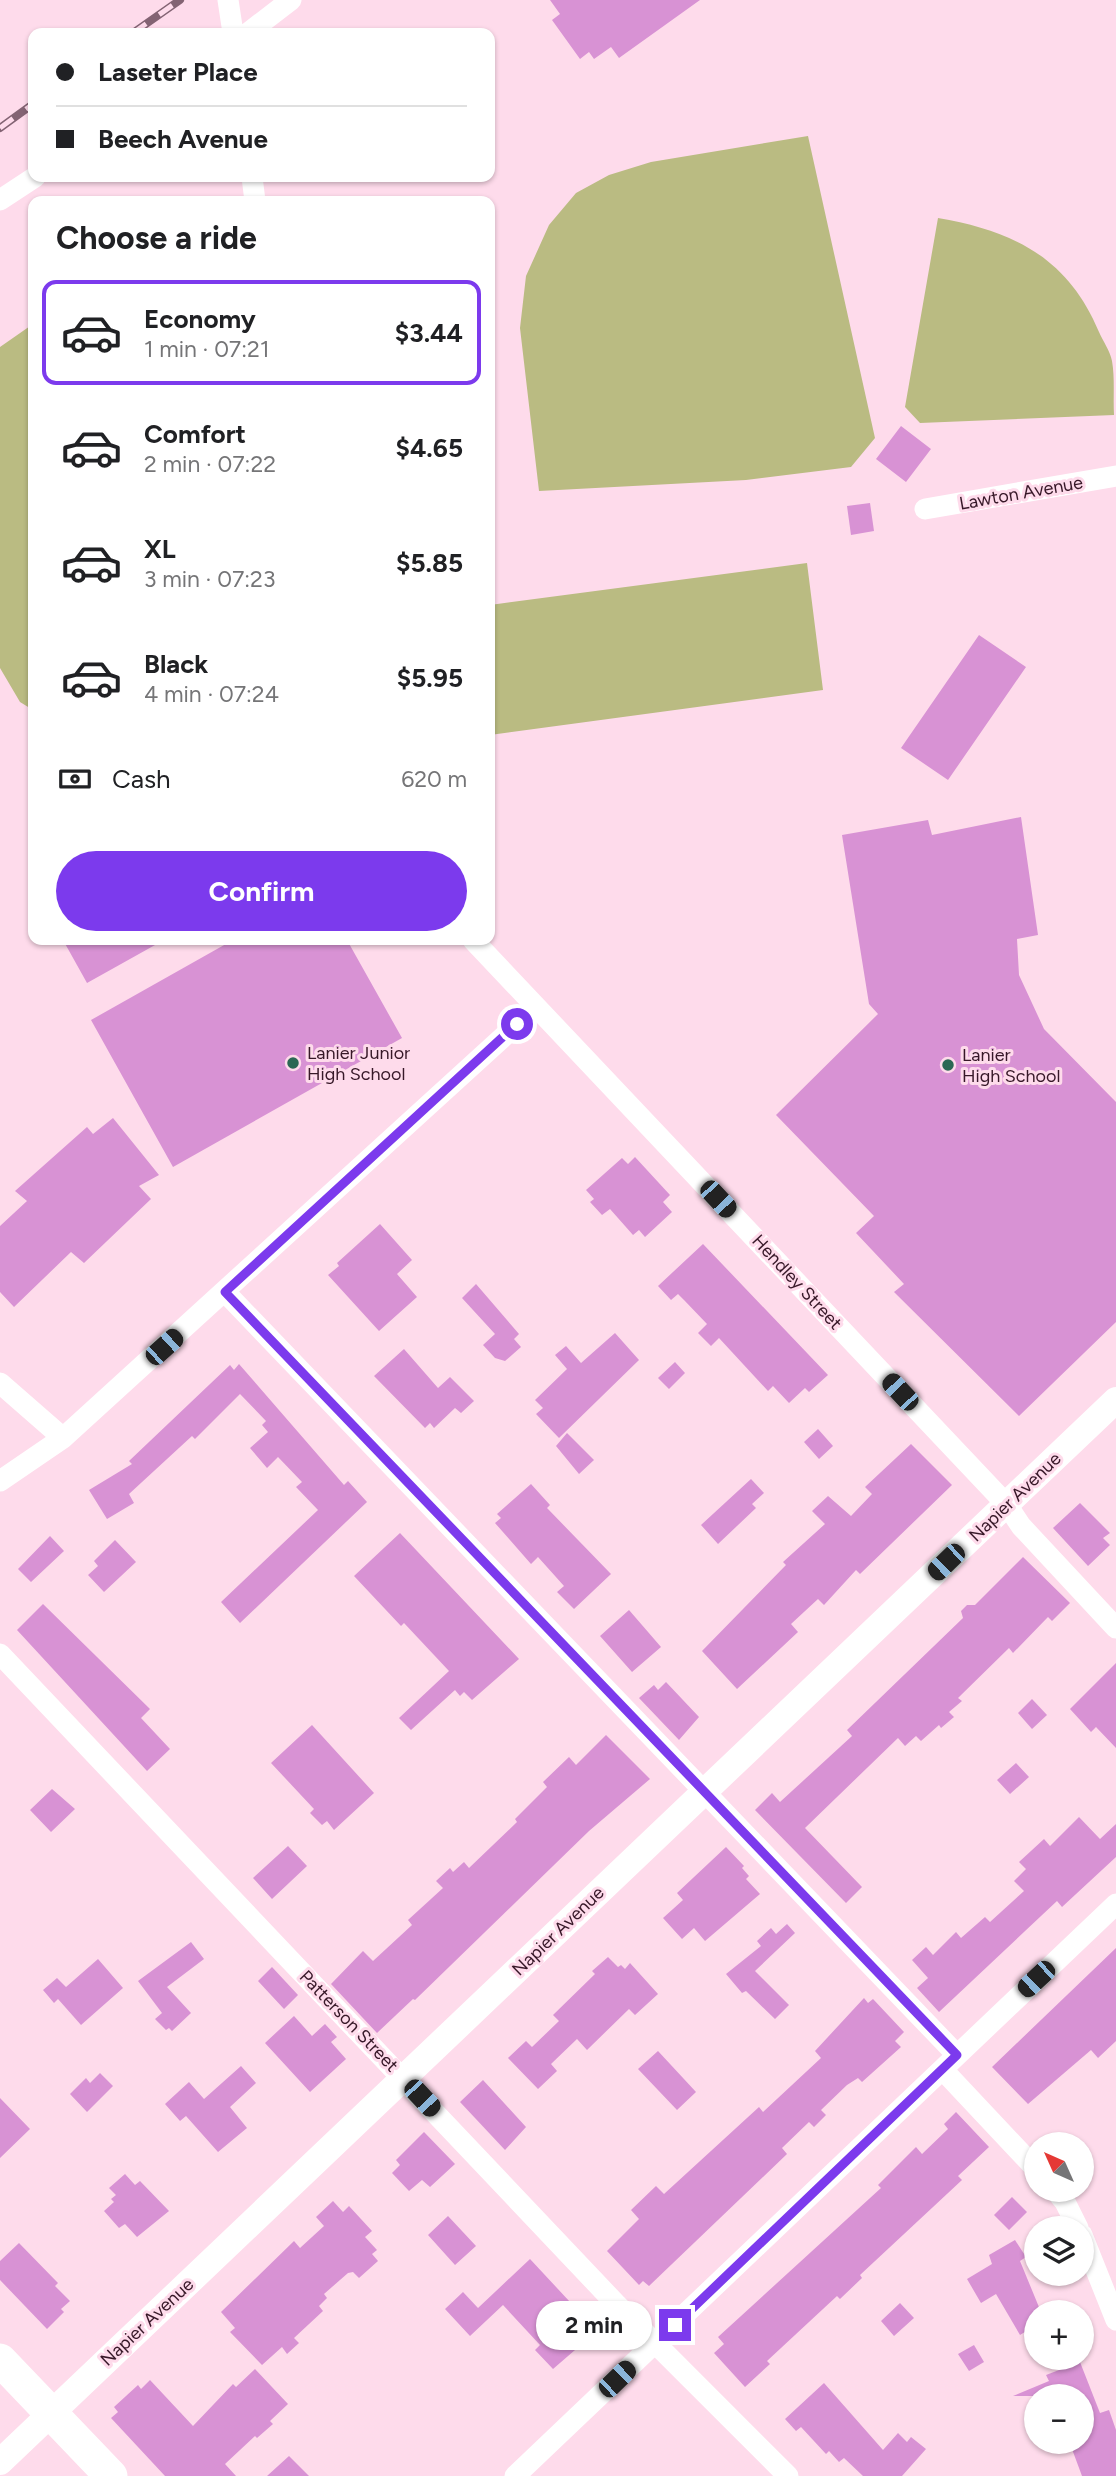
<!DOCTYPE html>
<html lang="en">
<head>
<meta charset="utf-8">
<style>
	:root { --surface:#fff; --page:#f6f6f6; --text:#202124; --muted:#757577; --line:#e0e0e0; --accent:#7c3aed }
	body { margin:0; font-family:Figtree,sans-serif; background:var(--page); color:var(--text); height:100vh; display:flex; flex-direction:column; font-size:26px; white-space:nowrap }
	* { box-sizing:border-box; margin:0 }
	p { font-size:23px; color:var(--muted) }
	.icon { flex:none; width:38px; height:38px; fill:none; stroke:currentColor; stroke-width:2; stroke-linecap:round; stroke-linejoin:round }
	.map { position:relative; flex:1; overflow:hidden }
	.side { position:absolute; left:28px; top:196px; width:467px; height:749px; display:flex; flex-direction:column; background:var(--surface); border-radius:14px; box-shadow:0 2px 5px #0004 }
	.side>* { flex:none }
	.guide { position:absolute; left:28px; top:28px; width:467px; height:154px; border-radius:14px; box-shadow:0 2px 5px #0004; display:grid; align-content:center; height:154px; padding:0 28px; background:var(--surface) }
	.needle { width:46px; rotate:315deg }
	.tools { position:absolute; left:1024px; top:2132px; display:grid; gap:14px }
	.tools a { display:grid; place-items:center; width:70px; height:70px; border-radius:50%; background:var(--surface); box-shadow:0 2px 5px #0004; font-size:35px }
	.end { position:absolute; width:32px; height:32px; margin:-16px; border:9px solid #7c3aed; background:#fff; box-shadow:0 0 0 4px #fff }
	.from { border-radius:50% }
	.bubble { position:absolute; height:49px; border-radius:24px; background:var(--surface); box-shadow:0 2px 5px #0004; font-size:23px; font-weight:700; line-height:49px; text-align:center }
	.car { position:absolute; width:21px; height:42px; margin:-21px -10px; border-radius:9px; box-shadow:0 0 5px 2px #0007; background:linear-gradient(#222 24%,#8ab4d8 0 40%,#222 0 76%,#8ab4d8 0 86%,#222 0) }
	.guide b { display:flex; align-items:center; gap:24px; height:66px; font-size:26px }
	.guide b+b { border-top:2px solid var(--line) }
	.guide i { width:18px; height:18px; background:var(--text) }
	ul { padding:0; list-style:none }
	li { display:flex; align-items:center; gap:21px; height:105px; margin:0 14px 10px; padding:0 14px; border:4px solid transparent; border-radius:14px }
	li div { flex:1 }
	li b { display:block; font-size:26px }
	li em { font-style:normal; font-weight:700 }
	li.active { border-color:var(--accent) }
	li>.icon { width:63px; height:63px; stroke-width:1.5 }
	h2 { padding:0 28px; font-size:32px; line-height:84px }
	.pay { display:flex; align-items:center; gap:18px; height:77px; padding:0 28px; font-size:26px }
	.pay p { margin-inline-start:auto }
	.button { display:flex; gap:14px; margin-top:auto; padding:14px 28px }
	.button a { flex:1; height:80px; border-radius:42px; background:var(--accent); color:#fff; font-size:28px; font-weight:700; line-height:80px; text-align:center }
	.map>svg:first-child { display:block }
	.green { fill:#babb82 }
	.building { fill:#d892d4 }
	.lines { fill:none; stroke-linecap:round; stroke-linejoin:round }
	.minor { stroke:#fff; stroke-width:21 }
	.tertiary { stroke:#fff; stroke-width:26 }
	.primary { stroke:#fff; stroke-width:33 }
	.rail-casing { stroke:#836373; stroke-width:8 }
	.rail { stroke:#fedbeb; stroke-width:5; stroke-dasharray:16; stroke-linecap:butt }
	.route { stroke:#7c3aed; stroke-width:9 }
	.poi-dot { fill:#2b6854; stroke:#fedbeb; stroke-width:2.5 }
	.labels { text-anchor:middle; stroke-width:6; stroke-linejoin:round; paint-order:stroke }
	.street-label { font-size:18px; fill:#371828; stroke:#fedbeb }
	.poi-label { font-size:18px; fill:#371828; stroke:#fedbeb; text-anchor:start }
</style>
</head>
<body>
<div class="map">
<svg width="1116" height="2476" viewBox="0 0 1116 2476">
	<rect width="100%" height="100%" fill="#fedbeb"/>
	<!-- green -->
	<path class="green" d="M808,136L875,438L851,467L746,480L539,491L520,328L526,276L549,225L576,193L609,175L651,162Z
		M938,218C1014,231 1068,258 1099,332C1103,341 1110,351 1112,361C1115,378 1113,398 1114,415L920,423L905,407Z
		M33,324V710L20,702L0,668V347Z
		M807,563L823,690L490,735V605Z"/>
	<!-- building -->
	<path class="building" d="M550,0H700L619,58L611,47L594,59L589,52L580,59L552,20L560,14Z
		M901,426L931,449L906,482L876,459Z
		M870,503L874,531L851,535L847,506Z
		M979,635L1026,667L948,780L901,748Z
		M1021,817L1038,935L1017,939L1019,975L1044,1029L1116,1102V1322L1019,1416L894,1292L904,1284L856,1233L874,1216L776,1115L878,1014L869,1004L842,835L928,820L932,835Z
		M63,940H164L87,983Z
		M233,940H347L402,1038L173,1167L91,1020Z
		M113,1118L159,1175L139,1186L151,1199L84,1263L71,1252L14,1307L0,1292V1226L27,1201L15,1191L87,1127L93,1134Z
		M635,1157L670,1195L663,1202L672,1212L645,1237L639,1230L633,1235L610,1209L602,1215L590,1202L594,1199L586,1190L622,1158L628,1164Z
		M380,1224L412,1260L397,1274L417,1297L379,1331L328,1275L339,1266L337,1263Z
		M703,1244L828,1375L809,1392L805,1388L789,1403L773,1386L768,1391L719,1338L711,1346L698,1333L707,1324L684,1300L678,1294L671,1300L658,1286Z
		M476,1284L519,1334L514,1339L521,1347L505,1361L495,1358L483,1345L495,1334L462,1298Z
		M615,1333L639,1360L559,1438L536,1414L543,1408L535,1400L567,1369L555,1355L566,1346L581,1363Z
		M404,1349L438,1388L450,1377L474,1401L461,1413L455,1408L434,1428L430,1423L425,1428L374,1376Z
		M675,1362L685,1373L669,1389L658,1378Z
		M239,1364L344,1485L348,1481L367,1502L240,1623L221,1602L318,1510L296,1487L302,1482L278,1457L267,1468L250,1448L268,1432L262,1425L266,1421L240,1394L195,1439L192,1436L129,1494L134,1503L107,1519L89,1490L132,1464L129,1461L230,1365L234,1370Z
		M818,1429L833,1446L819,1459L804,1442Z
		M567,1433L594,1460L579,1474L556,1446Z
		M911,1444L952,1485L860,1574L856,1570L824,1605L818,1599L791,1624L798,1632L737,1689L702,1651L786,1565L783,1562L825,1524L812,1511L828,1496L851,1516L872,1494L865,1487Z
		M751,1479L764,1493L752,1504L756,1508L718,1544L701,1525Z
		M531,1484L550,1505L547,1508L611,1574L574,1609L557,1592L564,1586L538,1557L531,1564L495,1523L501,1518L497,1514Z
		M1080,1503L1110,1533L1103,1538L1110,1545L1088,1566L1053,1528Z
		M400,1533L519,1659L472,1700L464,1692L460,1696L455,1690L411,1730L399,1718L449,1671L404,1623L401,1626L354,1576Z
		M50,1536L64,1551L31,1582L18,1569Z
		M115,1540L136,1562L104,1592L88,1575L98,1566L94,1561Z
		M1023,1557L1070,1603L1052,1621L1048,1617L1013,1653L1009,1648L958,1698L962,1701L949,1712L954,1717L941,1728L939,1725L921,1741L916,1736L905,1746L898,1738L805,1828L862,1887L846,1903L755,1810L772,1793L780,1802L852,1736L847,1730L963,1618L961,1611L967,1605H975Z
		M43,1604L150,1709L141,1718L170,1749L147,1771L17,1630Z
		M629,1610L661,1647L632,1672L600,1636Z
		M1116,1663V1748L1096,1727L1091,1732L1070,1709Z
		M666,1682L699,1717L679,1740L639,1698L654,1685L658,1690Z
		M1032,1699L1047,1715L1032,1729L1018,1713Z
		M312,1725L374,1793L334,1830L327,1821L322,1825L310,1813L314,1809L271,1763Z
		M606,1735L650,1779L589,1831L415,2000L413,1999L377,2033L331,1984L363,1951L373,1961L412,1925L408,1920L443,1888L436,1881L450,1868L453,1872L464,1862L469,1868L517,1822L515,1819L547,1787L543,1782L569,1757L576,1765Z
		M1016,1763L1029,1777L1010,1794L997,1780Z
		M52,1789L75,1809L51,1832L30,1810Z
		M1079,1817L1100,1839L1116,1824V1857L1062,1907L1057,1901L939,2012L917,1988L928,1978L912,1960L926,1947L933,1955L956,1932L961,1938L985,1917L990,1922L1024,1891L1014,1881L1026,1869L1019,1862L1044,1839L1050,1846Z
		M288,1846L307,1866L272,1899L253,1878Z
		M726,1847L744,1866L742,1868L749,1876L746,1879L760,1894L705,1941L694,1928L682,1939L663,1918L683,1900L677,1893Z
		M787,1924L795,1933L755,1971L789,2005L775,2019L746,1991L742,1993L726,1974L761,1946L757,1941L771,1928L776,1934Z
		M191,1942L204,1959L167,1987L191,2013L172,2031L169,2028L166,2030L155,2019L162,2013L138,1981Z
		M1116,1948V2041L1098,2058L1091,2050L1028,2104L992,2067Z
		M608,1957L618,1967L621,1965L625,1969L630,1963L658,1994L635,2015L629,2009L587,2050L577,2039L551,2064L557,2071L538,2089L508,2058L526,2041L532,2047L559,2021L553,2015L595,1974L592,1971Z
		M98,1959L123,1988L81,2025L58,1999L54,2003L43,1990L57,1978L66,1987Z
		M272,1967L298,1995L284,2009L258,1981Z
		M864,1998L868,2003L873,1999L904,2032L895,2041L901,2047L862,2082L858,2078L847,2085L821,2110L826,2115L814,2127L809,2122L782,2148L787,2154L649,2286L643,2281L639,2285L607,2251L639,2219L631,2210L656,2186L664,2194L759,2107L763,2112L821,2058L815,2051Z
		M294,2016L312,2036L325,2024L337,2037L331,2042L346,2059L310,2092L265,2043Z
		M658,2051L696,2092L677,2110L638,2069Z
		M241,2066L256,2083L230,2107L247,2128L218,2152L186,2116L180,2121L165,2104L189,2082L204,2099Z
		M100,2073L113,2086L87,2112L70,2094L86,2078L90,2083Z
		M483,2080L526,2127L505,2150L460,2102Z
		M0,2098L30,2129L0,2158Z
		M956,2112L989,2147L958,2176L962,2180L860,2275L862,2278L840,2299L837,2296L767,2361L770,2364L745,2387L714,2353L724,2344L718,2337L881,2188L878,2185L916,2147L922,2154L948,2129L944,2124Z
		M424,2132L455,2164L430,2187L422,2180L409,2191L392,2173L400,2165L396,2160Z
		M125,2174L135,2185L140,2181L169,2211L137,2237L125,2224L119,2228L104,2211L114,2202L111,2199L116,2195L109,2188Z
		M1012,2197L1027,2212L1009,2230L994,2215Z
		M333,2201L343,2212L349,2206L372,2231L365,2237L377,2250L372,2254L378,2261L359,2278L353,2272L348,2273L324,2294L327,2298L319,2306L323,2311L294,2338L299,2343L287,2354L282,2347L262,2365L230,2332L235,2328L221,2312L294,2241L300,2248L324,2226L316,2217Z
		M448,2216L476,2246L455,2265L428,2235Z
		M1015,2240L1026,2257L1020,2261L1041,2312H1036V2325L1020,2335L996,2294L981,2303L967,2279L992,2264L989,2255Z
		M19,2243L58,2283L55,2286L70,2301L61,2309L64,2312L47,2329L0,2280V2261Z
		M530,2259L597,2331L553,2369L535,2350L540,2345L503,2305L470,2336L445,2309L463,2292L478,2308Z
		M900,2303L914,2318L894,2336L881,2321Z
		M974,2345L984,2362L969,2371L958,2354Z
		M1080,2362L1100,2413L1109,2410L1116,2430V2476H1082L1069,2441H1082V2396H1013L1049,2381L1046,2375Z
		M255,2369L288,2404L270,2421L273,2424L257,2438L255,2436L225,2464L236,2476H165L111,2418L118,2412L114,2407L138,2385L141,2389L150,2380L193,2426L233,2384L236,2387Z
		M824,2383L883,2450L898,2433L907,2442L911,2437L926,2449L902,2476H863L844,2458L839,2462L829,2451L826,2454L801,2427L796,2431L785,2419Z
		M289,2456L309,2476H267Z"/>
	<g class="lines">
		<!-- minor -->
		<path class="minor" d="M228,0L233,33
			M248,33L291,0
			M252,177L255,201
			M0,200L35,177
			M925,509L1116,476
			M473,940L1007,1505L1021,1526L1116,1628
			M225,1292L957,2055
			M0,1383L63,1438
			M0,1481L63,1438L536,1007
			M0,1654L617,2305L788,2476
			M943,2070L1036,2169
			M1054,2189L1065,2202L1078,2228
			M1082,2235L1116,2320
			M515,2476L1116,1904"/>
		<!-- tertiary -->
		<path class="tertiary" d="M0,2462L1116,1400"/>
		<!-- primary -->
		<path class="primary" d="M0,2360L111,2476"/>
		<defs>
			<path id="rail" d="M133,33L180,0
				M0,128L33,104"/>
		</defs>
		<!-- rail casing -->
		<use href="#rail" class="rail-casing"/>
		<!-- rail -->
		<use href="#rail" class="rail"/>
	</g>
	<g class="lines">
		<!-- route -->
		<path class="route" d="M517,1024L225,1292L957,2055L675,2325"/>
	</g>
	<!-- markers -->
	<g class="poi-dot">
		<circle cx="293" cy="1063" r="7"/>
		<circle cx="948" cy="1065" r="7"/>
	</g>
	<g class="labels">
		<!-- street labels -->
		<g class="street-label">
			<text transform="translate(1021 493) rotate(-10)" y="6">Lawton Avenue</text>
			<text transform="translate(797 1282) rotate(47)" y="6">Hendley Street</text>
			<text transform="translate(1015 1497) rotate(-44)" y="6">Napier Avenue</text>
			<text transform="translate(558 1931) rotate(-44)" y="6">Napier Avenue</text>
			<text transform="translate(349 2021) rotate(46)" y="6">Patterson Street</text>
			<text transform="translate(147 2322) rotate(-43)" y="6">Napier Avenue</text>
		</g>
		<!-- poi labels -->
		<g class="poi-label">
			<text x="307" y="1059">Lanier Junior<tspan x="307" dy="21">High School</tspan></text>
			<text x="962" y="1061">Lanier<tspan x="962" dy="21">High School</tspan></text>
		</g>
	</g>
</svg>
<div class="tools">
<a><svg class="needle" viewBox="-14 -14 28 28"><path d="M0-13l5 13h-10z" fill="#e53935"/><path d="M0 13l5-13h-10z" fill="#757577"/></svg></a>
<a><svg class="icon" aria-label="layers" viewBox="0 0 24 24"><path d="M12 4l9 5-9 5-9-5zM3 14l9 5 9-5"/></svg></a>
<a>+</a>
<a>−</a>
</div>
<i class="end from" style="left:517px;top:1024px"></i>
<i class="end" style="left:675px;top:2325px"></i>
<div class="bubble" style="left:536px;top:2301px;width:116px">2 min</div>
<i class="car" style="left:718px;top:1199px;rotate:137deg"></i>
<i class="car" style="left:164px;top:1347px;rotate:48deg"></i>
<i class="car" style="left:900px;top:1392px;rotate:317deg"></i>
<i class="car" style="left:946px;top:1562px;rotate:226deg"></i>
<i class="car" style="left:1036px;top:1979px;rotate:227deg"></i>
<i class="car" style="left:422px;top:2098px;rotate:137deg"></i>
<i class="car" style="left:617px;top:2379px;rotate:46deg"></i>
<div class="guide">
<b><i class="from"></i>Laseter Place</b>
<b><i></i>Beech Avenue</b>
</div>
<section class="side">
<h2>Choose a ride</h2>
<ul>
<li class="active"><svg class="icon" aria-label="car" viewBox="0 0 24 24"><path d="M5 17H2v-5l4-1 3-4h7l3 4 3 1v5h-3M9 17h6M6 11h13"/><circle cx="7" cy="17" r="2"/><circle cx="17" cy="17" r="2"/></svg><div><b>Economy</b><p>1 min · 07:21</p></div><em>$3.44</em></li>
<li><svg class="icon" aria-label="car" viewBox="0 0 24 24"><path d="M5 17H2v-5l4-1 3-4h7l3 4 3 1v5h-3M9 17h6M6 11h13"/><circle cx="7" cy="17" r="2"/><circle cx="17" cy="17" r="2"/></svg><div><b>Comfort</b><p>2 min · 07:22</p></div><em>$4.65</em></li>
<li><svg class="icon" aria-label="car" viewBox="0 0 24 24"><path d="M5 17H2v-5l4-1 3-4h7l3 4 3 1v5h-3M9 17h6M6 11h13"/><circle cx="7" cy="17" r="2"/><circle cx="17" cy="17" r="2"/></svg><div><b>XL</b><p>3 min · 07:23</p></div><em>$5.85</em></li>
<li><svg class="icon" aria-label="car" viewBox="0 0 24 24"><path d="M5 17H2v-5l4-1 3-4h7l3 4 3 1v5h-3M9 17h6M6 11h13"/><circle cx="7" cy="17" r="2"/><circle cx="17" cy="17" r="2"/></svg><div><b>Black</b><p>4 min · 07:24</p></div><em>$5.95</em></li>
</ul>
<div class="pay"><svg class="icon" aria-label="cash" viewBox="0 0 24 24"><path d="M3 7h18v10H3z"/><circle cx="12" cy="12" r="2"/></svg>Cash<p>620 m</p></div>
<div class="button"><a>Confirm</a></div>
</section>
</div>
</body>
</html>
